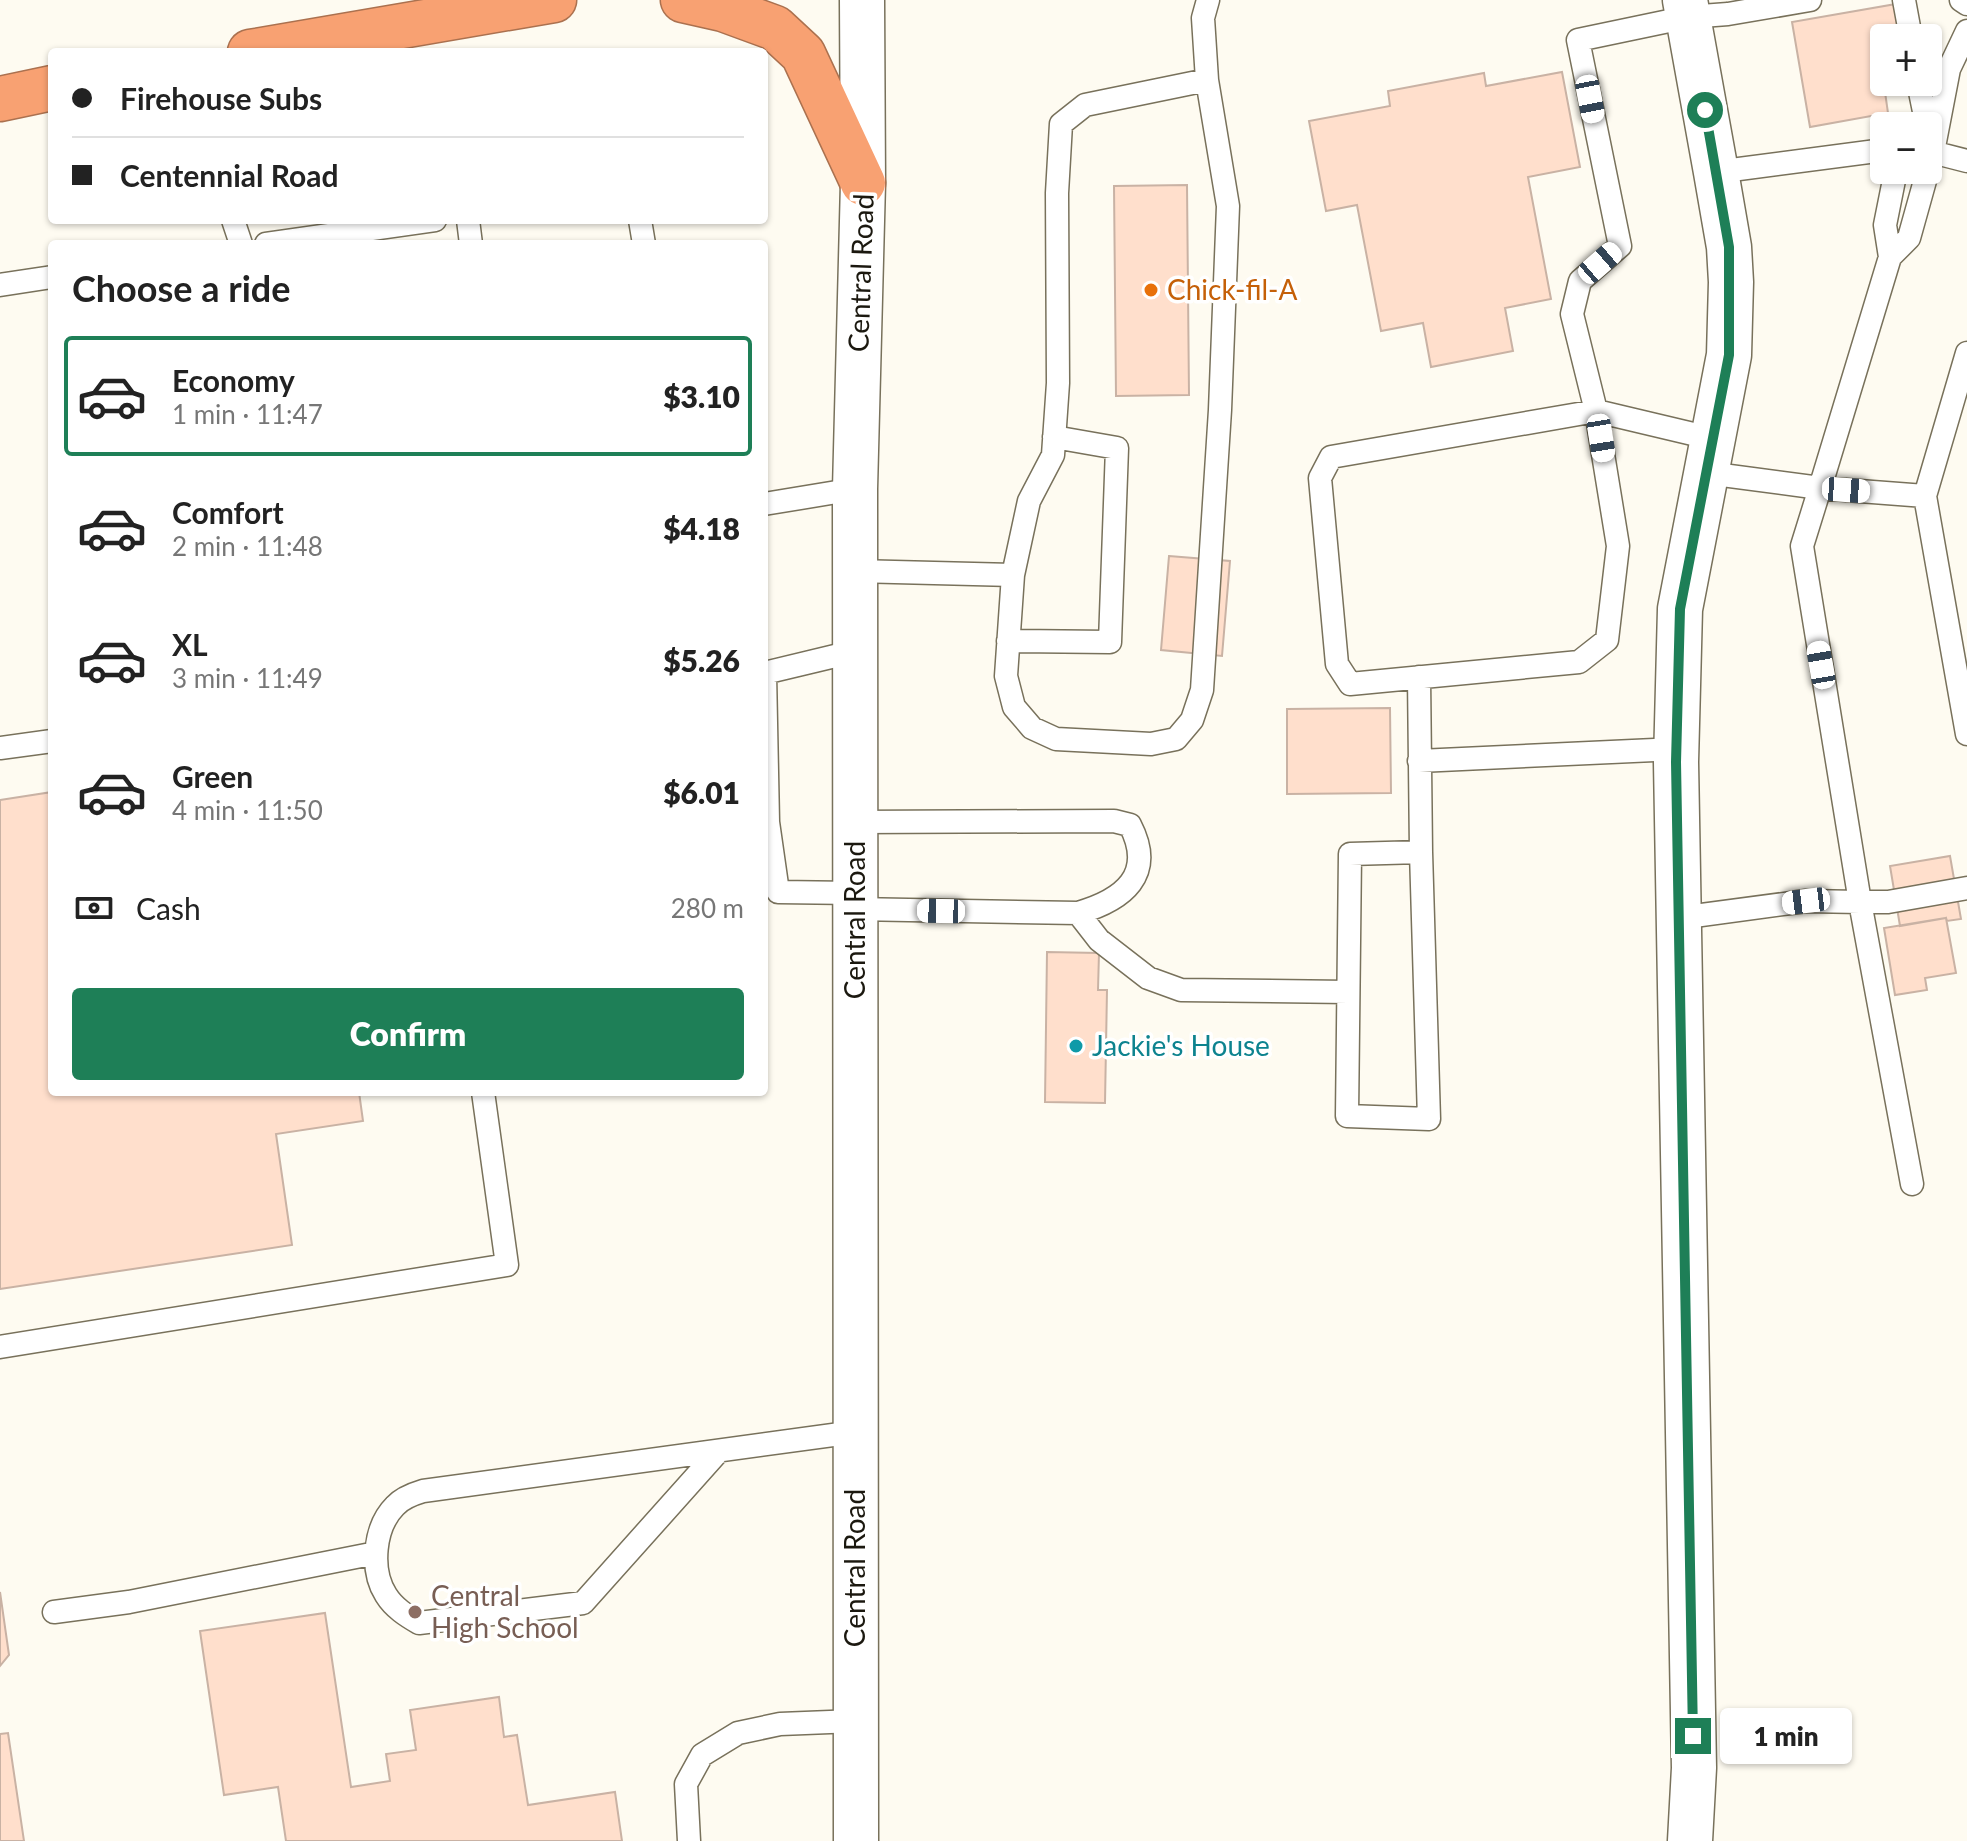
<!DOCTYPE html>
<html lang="en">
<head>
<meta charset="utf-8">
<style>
	:root { --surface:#fff; --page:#f2f2f2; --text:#222; --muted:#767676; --line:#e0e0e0; --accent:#1e7f57 }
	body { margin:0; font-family:Lato,sans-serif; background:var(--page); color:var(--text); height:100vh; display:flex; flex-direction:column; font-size:30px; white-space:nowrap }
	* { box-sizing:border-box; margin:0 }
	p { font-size:26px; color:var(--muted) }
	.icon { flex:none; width:44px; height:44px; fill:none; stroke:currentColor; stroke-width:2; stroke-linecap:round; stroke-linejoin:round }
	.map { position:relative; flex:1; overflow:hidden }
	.sheet { position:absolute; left:48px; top:240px; width:720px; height:856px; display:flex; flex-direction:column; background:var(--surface); border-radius:8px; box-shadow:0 2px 6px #0004 }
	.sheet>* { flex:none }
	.top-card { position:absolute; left:48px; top:48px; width:720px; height:176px; border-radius:8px; box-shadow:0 2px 6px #0004; display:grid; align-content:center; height:176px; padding:0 24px; background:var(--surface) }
	.fabs { position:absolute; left:1870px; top:24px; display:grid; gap:16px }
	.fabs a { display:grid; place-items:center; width:72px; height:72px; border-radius:8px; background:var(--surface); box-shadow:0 2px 6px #0004; font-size:40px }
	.end { position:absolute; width:36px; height:36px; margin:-18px; border:10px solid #1e7f57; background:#fff; box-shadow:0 0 0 4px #fff }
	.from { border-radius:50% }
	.bubble { position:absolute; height:56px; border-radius:8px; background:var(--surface); box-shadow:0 2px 6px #0004; font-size:26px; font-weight:800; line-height:56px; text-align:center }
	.car { position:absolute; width:24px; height:48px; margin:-24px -12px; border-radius:10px; box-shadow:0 0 6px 2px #0007; background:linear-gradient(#fff 24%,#345 0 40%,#fff 0 76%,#345 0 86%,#fff 0) }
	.top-card b { display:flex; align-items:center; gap:28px; height:76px; font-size:30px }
	.top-card b+b { border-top:2px solid var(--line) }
	.top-card i { width:20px; height:20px; background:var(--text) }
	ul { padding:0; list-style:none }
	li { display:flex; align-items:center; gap:24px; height:120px; margin:0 16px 12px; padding:0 8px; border:4px solid transparent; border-radius:8px }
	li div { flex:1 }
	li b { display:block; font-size:30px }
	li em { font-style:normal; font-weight:800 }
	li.on { border-color:var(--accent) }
	li>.icon { width:72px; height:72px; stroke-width:1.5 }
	h2 { padding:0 24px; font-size:36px; line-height:96px }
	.pay { display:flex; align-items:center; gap:20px; height:88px; padding:0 24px; font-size:30px }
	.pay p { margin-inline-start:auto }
	.action { display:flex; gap:16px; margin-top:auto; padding:16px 24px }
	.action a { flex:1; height:92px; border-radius:8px; background:var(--accent); color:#fff; font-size:32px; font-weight:800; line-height:92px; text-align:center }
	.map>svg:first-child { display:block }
	.building { fill:#ffdfcc; stroke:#c9b2a4; stroke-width:2 }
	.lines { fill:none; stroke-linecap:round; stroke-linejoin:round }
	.lane-casing { stroke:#78715b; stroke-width:25 }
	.street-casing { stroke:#78715b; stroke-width:47 }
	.secondary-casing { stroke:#78715b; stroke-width:47 }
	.highway-casing { stroke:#ab714f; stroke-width:47 }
	.lane { stroke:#fff; stroke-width:22 }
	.street { stroke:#fff; stroke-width:44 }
	.secondary { stroke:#fff; stroke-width:44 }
	.highway { stroke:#f8a172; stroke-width:44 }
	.route { stroke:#1e7f57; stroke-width:10 }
	.food-dot { fill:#e8710a; stroke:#fff; stroke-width:3 }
	.culture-dot { fill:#0f9aa8; stroke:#fff; stroke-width:3 }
	.education-dot { fill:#8d6e63; stroke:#fff; stroke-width:3 }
	.labels { text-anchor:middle; stroke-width:7; stroke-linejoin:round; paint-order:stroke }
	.street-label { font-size:28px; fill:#1b180f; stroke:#fff }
	.food-label { font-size:28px; fill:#c56008; stroke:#fff; text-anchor:start }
	.culture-label { font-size:28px; fill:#0d838f; stroke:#fff; text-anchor:start }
	.education-label { font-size:28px; fill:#785e54; stroke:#fff; text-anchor:start }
</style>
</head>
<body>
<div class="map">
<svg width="1967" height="1841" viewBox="0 0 1967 1841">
	<rect width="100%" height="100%" fill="#fefbf1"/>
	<!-- building -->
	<path class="building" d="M1896,4L1902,38H1884V82H1904L1884,85L1888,113L1810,127L1792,22Z
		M1562,72L1580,167L1528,177L1551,299L1505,308L1513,351L1431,367L1423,323L1381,331L1357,205L1326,211L1309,121L1390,106L1388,91L1484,73L1486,86Z
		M1187,185L1189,395L1116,396L1114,186Z
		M1169,556L1230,561L1222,656L1161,650Z
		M1390,708L1391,793L1287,794V709Z
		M52,792V1092H359L363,1121L276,1134L292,1245L0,1289V800Z
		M1950,856L1961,919L1947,921L1946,918L1900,926L1890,866Z
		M1946,918L1956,973L1925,978L1927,990L1895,995L1884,928Z
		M1047,952L1099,953L1098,990H1107L1105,1103L1045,1102Z
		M0,1592L9,1655L0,1666Z
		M325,1613L351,1787L390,1781L386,1754L416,1750L410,1710L499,1697L504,1737L517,1735L528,1805L615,1792L622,1841H286L278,1787L224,1795L200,1631Z
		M8,1733L24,1841H0V1734Z"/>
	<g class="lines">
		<defs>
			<path id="lane" d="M1904,0L1911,38
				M1961,0L1967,4
				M1207,80L1085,105L1061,124L1057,193L1058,383L1053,455L1029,501L1013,575L1006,676L1014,707L1032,728L1056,739L1151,744L1176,739L1192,720L1202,690L1220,410L1228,206L1207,80L1203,18L1208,0
				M1918,82L1927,126
				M1934,147L1949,69L1967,31
				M1928,151L1967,161
				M1716,172L1884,150
				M233,220L241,244
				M468,220L471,244
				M640,220L644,244
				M266,244L435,220
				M1890,257L1909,238L1933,152L1928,129
				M0,285L52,277
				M1596,411L1618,546L1607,640L1579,662L1350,684L1337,664L1320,478L1331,457Z
				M1714,439L1596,411L1572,314L1580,281L1620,246L1578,40L1688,17L1728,14L1810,0
				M1707,473L1820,488L1890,257L1885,225L1896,170
				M1925,496L1967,353
				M764,504L855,489
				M855,571L1013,575
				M1008,641L1110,642L1117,448L1054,437
				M764,673L856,651
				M765,673L768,822L778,892L855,893
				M1419,677L1421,852L1429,1119L1347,1116L1350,854L1421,852
				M1967,734L1925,496L1820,488L1802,546L1860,902H1888L1967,888
				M0,748L52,741
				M1419,761L1676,749
				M854,909L1078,913C1123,900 1156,875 1130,825L1114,821L855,822
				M1078,913L1099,940L1148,978L1181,990L1348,992
				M1679,918L1806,901L1860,902L1912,1184
				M0,1347L507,1265L483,1092
				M717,1453L583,1603L419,1623C407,1616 394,1608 386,1595C370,1570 374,1527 395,1506C402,1498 413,1494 423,1491L855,1432
				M54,1612L129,1602L376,1553
				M689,1841L686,1784L702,1755L738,1733L780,1724L855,1721"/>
			<path id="street" d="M1685,0L1716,172L1729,247L1731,282L1729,355L1680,609L1676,762L1694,1768L1690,1841"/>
			<path id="secondary" d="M856,1841L855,489L863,183L862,0"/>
			<path id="highway" d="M683,0L723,9L775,28L803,54L863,183
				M250,52L554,0
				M0,99L52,88"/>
		</defs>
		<!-- lane casing -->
		<use href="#lane" class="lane-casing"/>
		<!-- street casing -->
		<use href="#street" class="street-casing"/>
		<!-- secondary casing -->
		<use href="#secondary" class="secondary-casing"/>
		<!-- highway casing -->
		<use href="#highway" class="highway-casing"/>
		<!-- lane -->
		<use href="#lane" class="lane"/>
		<!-- street -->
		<use href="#street" class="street"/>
		<!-- secondary -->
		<use href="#secondary" class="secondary"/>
		<!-- highway -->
		<use href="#highway" class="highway"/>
	</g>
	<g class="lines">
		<!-- route -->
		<path class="route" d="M1693,1736L1676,762L1680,609L1729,355V247L1705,110"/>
	</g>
	<!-- markers -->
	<circle class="food-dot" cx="1151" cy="290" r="8"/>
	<circle class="culture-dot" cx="1076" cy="1046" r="8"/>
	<circle class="education-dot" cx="415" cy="1612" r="8"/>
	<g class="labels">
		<!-- street labels -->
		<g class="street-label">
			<text transform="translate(861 273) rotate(-88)" y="10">Central Road</text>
			<text transform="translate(855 920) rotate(-90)" y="10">Central Road</text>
			<text transform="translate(855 1568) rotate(-90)" y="10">Central Road</text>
		</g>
		<!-- food labels -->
		<g class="food-label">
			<text x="1167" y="300">Chick-fil-A</text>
		</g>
		<!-- culture labels -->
		<g class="culture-label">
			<text x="1092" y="1056">Jackie's House</text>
		</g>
		<!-- education labels -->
		<g class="education-label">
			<text x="431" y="1606">Central<tspan x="431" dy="32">High School</tspan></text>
		</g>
	</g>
</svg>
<div class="fabs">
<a>+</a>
<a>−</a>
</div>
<i class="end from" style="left:1705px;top:110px"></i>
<i class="end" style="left:1693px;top:1736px"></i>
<div class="bubble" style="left:1720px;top:1708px;width:132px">1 min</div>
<i class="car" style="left:1590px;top:99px;rotate:169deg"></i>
<i class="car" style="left:1600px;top:263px;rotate:49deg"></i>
<i class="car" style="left:1601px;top:438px;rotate:171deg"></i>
<i class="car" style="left:1846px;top:490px;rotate:94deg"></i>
<i class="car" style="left:1821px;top:665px;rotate:350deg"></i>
<i class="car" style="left:1806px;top:901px;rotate:263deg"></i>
<i class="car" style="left:941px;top:911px;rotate:271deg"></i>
<div class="top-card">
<b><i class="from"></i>Firehouse Subs</b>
<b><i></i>Centennial Road</b>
</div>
<section class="sheet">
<h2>Choose a ride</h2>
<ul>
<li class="on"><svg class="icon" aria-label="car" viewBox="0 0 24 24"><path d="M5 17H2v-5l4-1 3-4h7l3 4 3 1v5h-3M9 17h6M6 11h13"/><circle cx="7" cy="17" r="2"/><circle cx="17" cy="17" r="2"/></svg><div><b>Economy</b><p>1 min · 11:47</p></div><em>$3.10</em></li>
<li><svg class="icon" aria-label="car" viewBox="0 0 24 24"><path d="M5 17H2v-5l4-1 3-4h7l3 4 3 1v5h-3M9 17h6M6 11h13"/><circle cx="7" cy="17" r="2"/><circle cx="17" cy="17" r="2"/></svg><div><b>Comfort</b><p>2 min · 11:48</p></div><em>$4.18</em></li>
<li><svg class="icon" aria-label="car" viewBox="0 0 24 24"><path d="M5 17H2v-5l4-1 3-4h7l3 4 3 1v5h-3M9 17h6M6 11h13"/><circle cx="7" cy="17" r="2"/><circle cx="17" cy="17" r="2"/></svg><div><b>XL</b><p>3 min · 11:49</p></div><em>$5.26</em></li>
<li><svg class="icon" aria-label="car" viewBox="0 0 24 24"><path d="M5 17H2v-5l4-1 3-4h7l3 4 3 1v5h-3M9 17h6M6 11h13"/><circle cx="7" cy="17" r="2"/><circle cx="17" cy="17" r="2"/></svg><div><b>Green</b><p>4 min · 11:50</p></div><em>$6.01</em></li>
</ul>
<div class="pay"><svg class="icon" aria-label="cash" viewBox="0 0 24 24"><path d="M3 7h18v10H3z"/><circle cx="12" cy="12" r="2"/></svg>Cash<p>280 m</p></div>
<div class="action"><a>Confirm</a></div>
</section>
</div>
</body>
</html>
